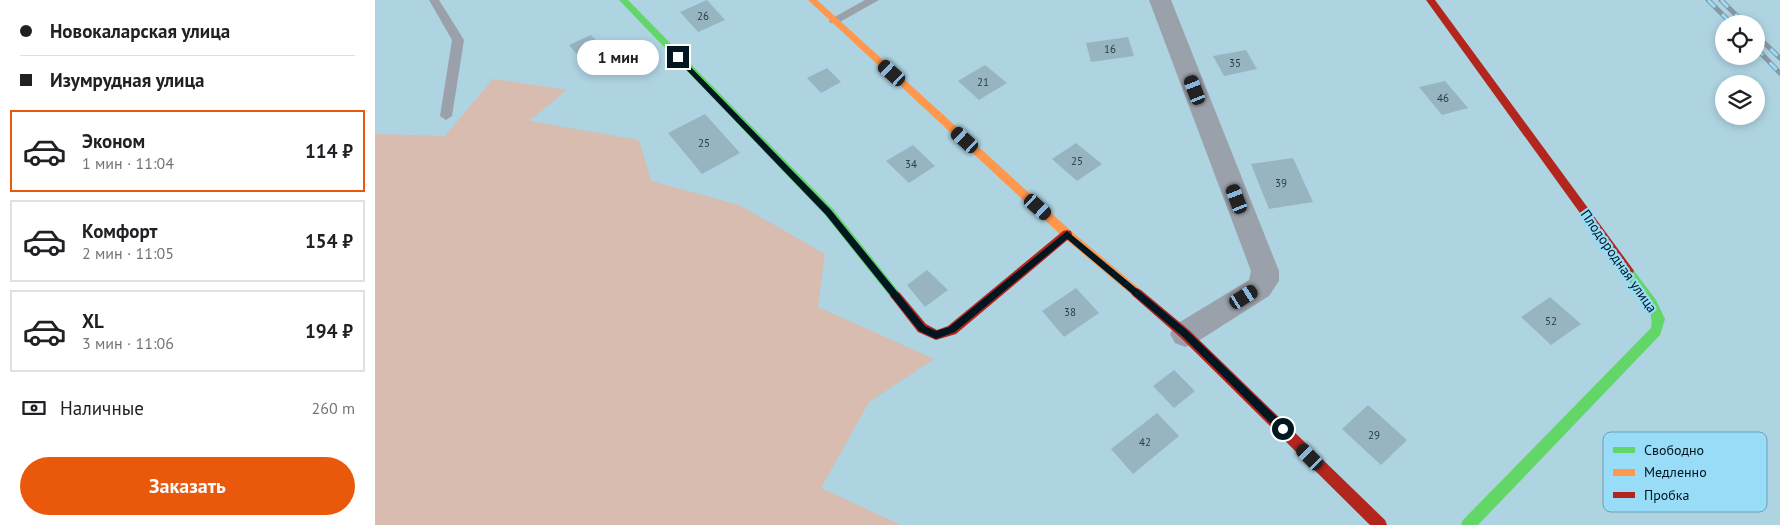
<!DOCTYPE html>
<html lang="ru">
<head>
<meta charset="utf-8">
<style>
	:root { --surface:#fff; --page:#f2f2f2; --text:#202124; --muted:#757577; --line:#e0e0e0; --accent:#ea580c }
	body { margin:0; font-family:"PT Sans",sans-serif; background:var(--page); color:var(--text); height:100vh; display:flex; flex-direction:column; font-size:19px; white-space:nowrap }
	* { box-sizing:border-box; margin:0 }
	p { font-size:16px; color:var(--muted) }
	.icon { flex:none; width:28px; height:28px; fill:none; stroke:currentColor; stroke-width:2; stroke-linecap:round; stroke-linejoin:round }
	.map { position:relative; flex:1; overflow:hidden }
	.side { display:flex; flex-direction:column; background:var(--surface); width:375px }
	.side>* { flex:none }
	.top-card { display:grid; align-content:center; height:110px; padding:0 20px; background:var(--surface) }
	.buttons { position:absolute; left:1340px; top:15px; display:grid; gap:10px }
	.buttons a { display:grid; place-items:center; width:50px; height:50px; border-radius:50%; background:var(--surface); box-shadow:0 2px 8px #0003; font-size:25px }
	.end { position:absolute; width:22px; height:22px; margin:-11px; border:6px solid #001721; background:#fff; box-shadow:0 0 0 2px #fff }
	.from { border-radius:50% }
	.bubble { position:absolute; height:35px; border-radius:18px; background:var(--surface); box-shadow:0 2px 8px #0003; font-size:16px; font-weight:700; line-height:35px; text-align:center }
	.car { position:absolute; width:15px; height:30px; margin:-15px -8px; border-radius:6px; box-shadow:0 0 4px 1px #0007; background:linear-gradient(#222 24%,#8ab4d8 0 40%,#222 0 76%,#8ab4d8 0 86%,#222 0) }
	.top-card b { display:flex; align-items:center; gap:18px; height:48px; font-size:19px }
	.top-card b+b { border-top:1px solid var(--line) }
	.top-card i { width:12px; height:12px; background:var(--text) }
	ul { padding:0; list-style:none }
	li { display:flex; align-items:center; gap:15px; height:82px; margin:0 10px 8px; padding:0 10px; border:2px solid var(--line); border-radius:0px }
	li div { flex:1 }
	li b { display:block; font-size:19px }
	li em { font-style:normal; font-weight:700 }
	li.selected { border-color:var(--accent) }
	li>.icon { width:45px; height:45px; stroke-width:1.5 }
	.pay { display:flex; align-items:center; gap:12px; height:55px; padding:0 20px; font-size:19px }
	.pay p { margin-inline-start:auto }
	.cta { display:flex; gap:10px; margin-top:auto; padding:10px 20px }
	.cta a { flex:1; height:58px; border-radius:30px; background:var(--accent); color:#fff; font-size:20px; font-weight:700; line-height:58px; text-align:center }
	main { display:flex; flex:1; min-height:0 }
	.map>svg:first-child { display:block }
	.green { fill:#d7bcaf }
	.building { fill:#97b5c1 }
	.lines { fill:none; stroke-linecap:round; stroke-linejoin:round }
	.lane { fill:#9ba1aa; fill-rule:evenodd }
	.street { fill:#9ba1aa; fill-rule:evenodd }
	.fast { fill:#63d668; fill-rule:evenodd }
	.slow { fill:#ff974d; fill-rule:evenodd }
	.jam { fill:#b3261e; fill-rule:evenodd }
	.rail-casing { stroke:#8898a2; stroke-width:5 }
	.rail { stroke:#98dcf7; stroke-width:3; stroke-dasharray:10; stroke-linecap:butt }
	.route { fill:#001721 }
	.labels { text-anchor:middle; stroke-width:4.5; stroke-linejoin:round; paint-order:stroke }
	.number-label { font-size:11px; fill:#263e49 }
	.street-label { font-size:14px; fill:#001721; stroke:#98dcf7 }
	.key { fill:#98dcf7; stroke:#6aa1b7; stroke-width:1 }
	.key-label { font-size:14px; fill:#001721 }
</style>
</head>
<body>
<main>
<section class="side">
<div class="top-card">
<b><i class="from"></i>Новокаларская улица</b>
<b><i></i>Изумрудная улица</b>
</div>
<ul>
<li class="selected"><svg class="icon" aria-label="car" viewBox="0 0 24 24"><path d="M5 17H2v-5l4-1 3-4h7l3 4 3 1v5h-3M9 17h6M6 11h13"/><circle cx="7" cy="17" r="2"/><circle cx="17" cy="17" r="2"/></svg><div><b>Эконом</b><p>1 мин · 11:04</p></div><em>114 ₽</em></li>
<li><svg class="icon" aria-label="car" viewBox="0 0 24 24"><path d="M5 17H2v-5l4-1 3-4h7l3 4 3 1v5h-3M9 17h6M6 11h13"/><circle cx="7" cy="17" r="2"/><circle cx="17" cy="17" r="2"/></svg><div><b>Комфорт</b><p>2 мин · 11:05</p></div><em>154 ₽</em></li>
<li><svg class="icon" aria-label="car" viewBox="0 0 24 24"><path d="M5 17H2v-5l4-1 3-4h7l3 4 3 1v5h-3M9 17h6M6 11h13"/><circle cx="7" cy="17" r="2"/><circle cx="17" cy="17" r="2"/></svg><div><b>XL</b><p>3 мин · 11:06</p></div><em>194 ₽</em></li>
</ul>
<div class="pay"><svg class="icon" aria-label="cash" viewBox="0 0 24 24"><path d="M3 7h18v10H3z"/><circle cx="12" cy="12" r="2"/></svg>Наличные<p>260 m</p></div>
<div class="cta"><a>Заказать</a></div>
</section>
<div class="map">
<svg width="1405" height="525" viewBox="0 0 1405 525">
	<rect width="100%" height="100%" fill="#aed3e1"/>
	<!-- green -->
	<path class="green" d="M118,79L192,90L154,121L264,140L276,181L364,205L450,254L443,307L559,359L494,402L446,488L526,525H0V132L1,134L70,136Z"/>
	<!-- building -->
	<path class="building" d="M332,0L350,20L323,32L305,12Z
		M216,35L231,51L208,62L194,45Z
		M753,37L759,56L716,62L711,43Z
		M871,50L882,69L849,76L838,56Z
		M610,65L632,83L604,100L583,81Z
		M452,68L466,82L446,93L432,78Z
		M1070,81L1093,108L1067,115L1044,87Z
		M330,114L365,153L327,174L293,133Z
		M701,143L727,164L702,181L677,159Z
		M538,145L560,166L534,183L511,161Z
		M918,158L938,202L894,209L876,164Z
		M552,270L573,290L550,307L532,285Z
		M701,288L724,313L689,337L667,311Z
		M1175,297L1206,324L1176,345L1146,317Z
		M799,370L820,391L799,408L778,386Z
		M993,405L1032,440L1006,465L967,429Z
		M782,413L804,436L758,474L736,449Z"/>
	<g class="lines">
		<!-- lane -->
		<path class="lane" d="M54,0H64L89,40L77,116L71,120L65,116L77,40Z
			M490,0H504L463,23H455L454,20Z"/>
		<!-- street -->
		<path class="street" d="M774,0H796L904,271V281L894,296L820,343L810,347L800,343L795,334L800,325L874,280L876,271Z"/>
		<!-- fast -->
		<path class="fast" d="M244,0H253L458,209L525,293L527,296L525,299L521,301L517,299L450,215Z
			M1253,266L1257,268L1281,300L1290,319L1285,335L1103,525H1086L1088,520L1276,328C1281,307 1257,289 1247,271L1249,268Z"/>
		<!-- slow -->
		<path class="slow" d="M433,0H442L696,231L766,290L768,293L766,296L762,298L758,296L688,237Z"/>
		<!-- jam -->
		<path class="jam" d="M1051,0H1060L1257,268L1259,271L1257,274H1249Z
			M692,230L696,231L697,234L696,237L581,334L561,340L543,332L515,296L517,293L521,291L525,293L551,324L562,330L573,326L688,231Z
			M762,288L766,290L814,330L1010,520L1012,525H995L806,338L758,296L756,293L758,290Z"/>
		<defs>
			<path id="rail" d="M1333,0L1357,24
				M1346,0L1370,24
				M1381,35L1405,58
				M1381,48L1405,73"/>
		</defs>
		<!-- rail casing -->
		<use href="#rail" class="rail-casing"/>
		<!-- rail -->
		<use href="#rail" class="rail"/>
	</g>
	<!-- route -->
	<path class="route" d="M303,54L456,210L550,326L561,331L574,327L692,231L813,331L911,426V432H904L807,336L692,239L580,332L561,339L544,331L451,215L300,58L299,57Z"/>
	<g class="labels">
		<!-- number labels -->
		<g class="number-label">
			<text x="328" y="20">26</text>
			<text x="735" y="53">16</text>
			<text x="860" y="67">35</text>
			<text x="608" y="86">21</text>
			<text x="1068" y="102">46</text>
			<text x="329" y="147">25</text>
			<text x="702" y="165">25</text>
			<text x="536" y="168">34</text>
			<text x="906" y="187">39</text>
			<text x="695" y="316">38</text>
			<text x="1176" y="325">52</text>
			<text x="999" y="439">29</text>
			<text x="770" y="446">42</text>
		</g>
		<!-- street labels -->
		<g class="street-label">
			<text transform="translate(1244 261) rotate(55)" y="5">Плодородная улица</text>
		</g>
	</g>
	<!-- legend -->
	<rect x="1228" y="432" width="164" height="80" rx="8" class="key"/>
	<rect x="1238" y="447" width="22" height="6" fill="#63d668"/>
	<rect x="1238" y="469" width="22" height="7" fill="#ff974d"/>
	<rect x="1238" y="492" width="22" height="6" fill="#b3261e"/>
	<g class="key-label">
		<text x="1269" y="455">Свободно</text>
		<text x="1269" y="477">Медленно</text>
		<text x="1269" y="500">Пробка</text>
	</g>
</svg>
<div class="buttons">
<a><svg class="icon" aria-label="locate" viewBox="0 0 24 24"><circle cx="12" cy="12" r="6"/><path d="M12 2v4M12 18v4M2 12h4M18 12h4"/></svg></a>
<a><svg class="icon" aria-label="layers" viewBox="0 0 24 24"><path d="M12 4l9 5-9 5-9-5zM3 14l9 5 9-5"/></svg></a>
</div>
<i class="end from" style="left:908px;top:429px"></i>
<i class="end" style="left:303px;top:57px"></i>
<div class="bubble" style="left:202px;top:40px;width:82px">1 мин</div>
<i class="car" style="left:517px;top:73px;rotate:312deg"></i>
<i class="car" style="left:820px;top:90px;rotate:339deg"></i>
<i class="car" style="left:590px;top:140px;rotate:312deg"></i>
<i class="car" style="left:862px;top:199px;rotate:339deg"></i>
<i class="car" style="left:663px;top:207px;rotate:132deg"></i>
<i class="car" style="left:869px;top:297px;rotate:58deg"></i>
<i class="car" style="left:935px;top:457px;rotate:315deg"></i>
</div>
</main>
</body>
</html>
